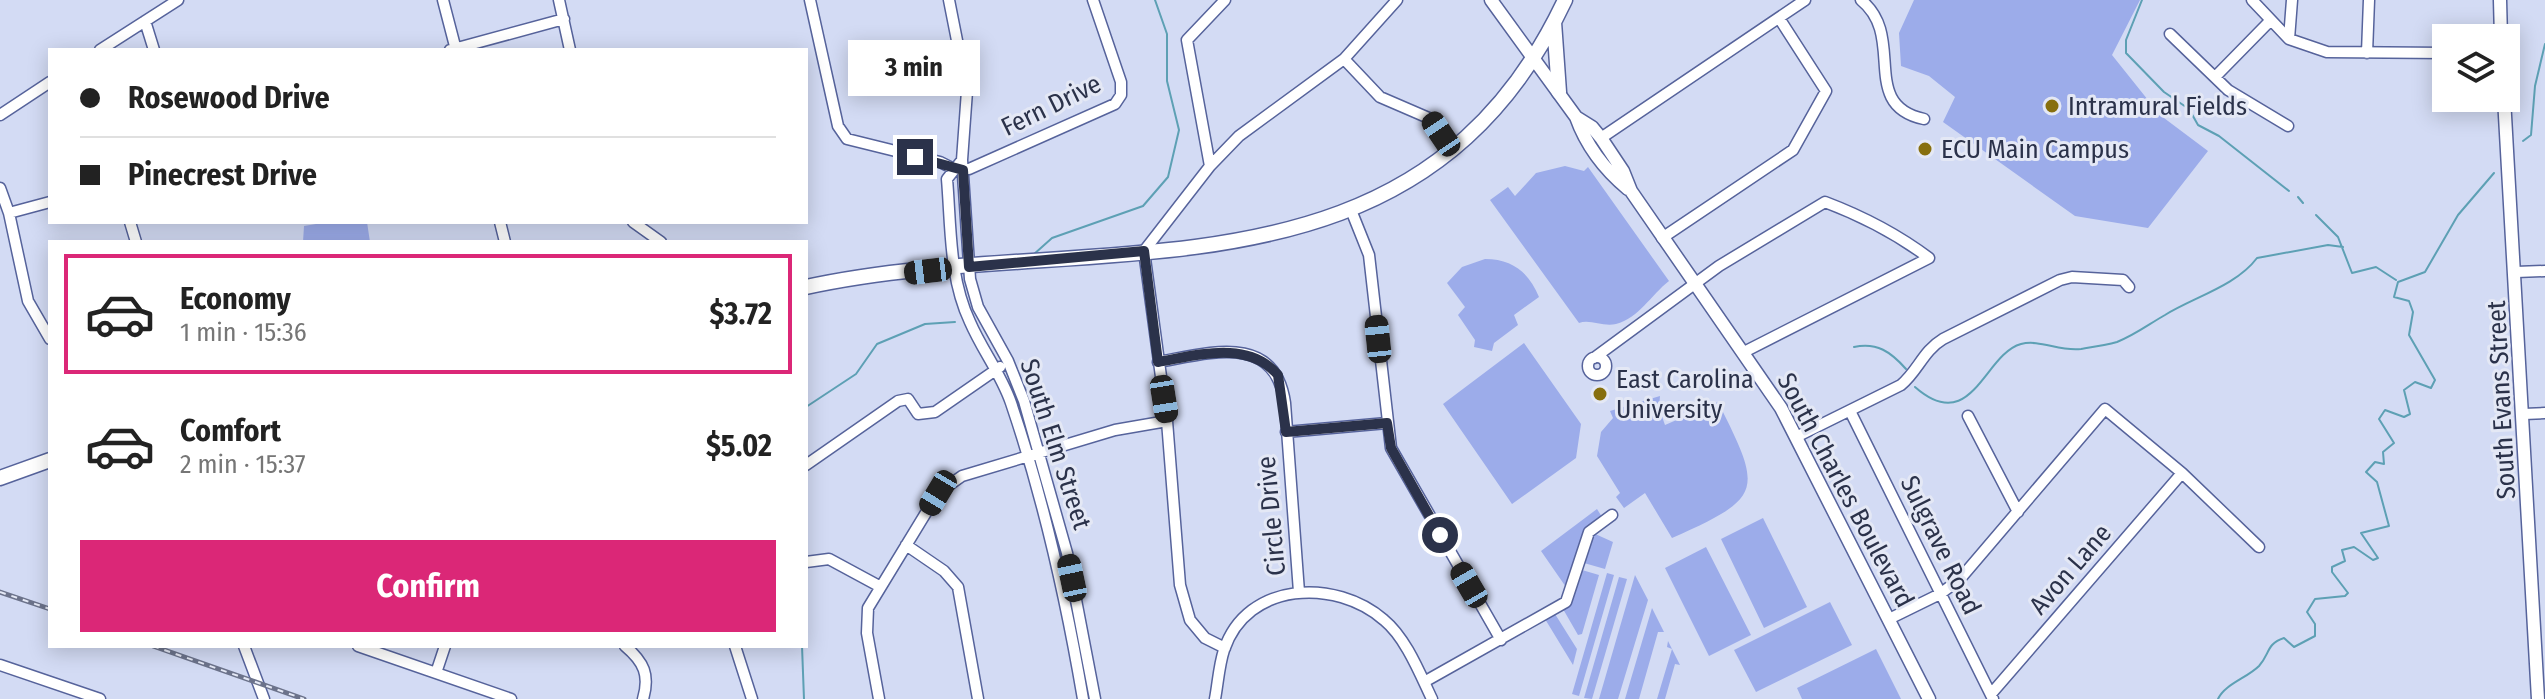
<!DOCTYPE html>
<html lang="en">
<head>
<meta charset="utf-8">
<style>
	:root { --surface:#fff; --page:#f2f2f2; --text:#222; --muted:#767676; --line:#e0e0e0; --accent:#db2777 }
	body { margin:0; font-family:"Fira Sans Condensed",sans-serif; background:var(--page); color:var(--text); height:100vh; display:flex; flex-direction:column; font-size:30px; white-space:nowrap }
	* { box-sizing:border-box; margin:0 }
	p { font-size:26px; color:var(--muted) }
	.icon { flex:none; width:44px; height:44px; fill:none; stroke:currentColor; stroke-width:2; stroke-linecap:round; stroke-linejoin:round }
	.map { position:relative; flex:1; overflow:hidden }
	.sheet { position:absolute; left:48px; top:240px; width:760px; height:408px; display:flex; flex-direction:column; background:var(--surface); border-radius:0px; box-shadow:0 4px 20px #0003 }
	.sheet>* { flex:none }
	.hud { position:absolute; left:48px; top:48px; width:760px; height:176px; border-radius:0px; box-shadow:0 4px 20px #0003; display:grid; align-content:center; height:176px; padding:0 32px; background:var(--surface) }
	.fabs { position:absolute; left:2432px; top:24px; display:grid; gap:16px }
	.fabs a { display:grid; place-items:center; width:88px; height:88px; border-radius:0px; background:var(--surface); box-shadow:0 4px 20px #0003; font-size:40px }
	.end { position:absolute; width:36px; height:36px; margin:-18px; border:10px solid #2b324a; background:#fff; box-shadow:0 0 0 4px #fff }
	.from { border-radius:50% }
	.bubble { position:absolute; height:56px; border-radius:0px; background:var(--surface); box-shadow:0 4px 20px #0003; font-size:26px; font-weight:700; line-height:56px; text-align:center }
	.car { position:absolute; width:24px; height:48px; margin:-24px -12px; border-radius:10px; box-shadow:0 0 6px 2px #0007; background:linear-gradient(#222 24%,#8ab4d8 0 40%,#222 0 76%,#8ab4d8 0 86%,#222 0) }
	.hud b { display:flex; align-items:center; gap:28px; height:76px; font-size:30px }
	.hud b+b { border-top:2px solid var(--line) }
	.hud i { width:20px; height:20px; background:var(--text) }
	ul { padding:14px 0 0; list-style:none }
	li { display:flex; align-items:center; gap:24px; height:120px; margin:0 16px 12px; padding:0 16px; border:4px solid transparent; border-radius:0px }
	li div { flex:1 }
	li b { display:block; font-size:30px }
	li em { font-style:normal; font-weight:700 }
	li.current { border-color:var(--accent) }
	li>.icon { width:72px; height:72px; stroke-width:1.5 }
	.cta { display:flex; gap:16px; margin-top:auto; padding:16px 32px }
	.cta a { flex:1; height:92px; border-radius:0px; background:var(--accent); color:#fff; font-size:32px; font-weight:700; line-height:92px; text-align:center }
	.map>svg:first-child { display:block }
	.green { fill:#9cacea }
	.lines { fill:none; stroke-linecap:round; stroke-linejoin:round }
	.stream { stroke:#5da0b4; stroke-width:2 }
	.minor-casing { stroke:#56639b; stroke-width:13 }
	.major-casing { stroke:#56639b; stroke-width:15 }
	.highway-casing { stroke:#56639b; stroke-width:17 }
	.minor { stroke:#fff; stroke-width:10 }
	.major { stroke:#fff; stroke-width:12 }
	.highway { stroke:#fff; stroke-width:14 }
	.rail-casing { stroke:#6c738b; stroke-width:5 }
	.rail { stroke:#e4e8f5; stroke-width:2; stroke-dasharray:6; stroke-linecap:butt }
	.route { stroke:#2b324a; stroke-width:10 }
	.poi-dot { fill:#876f0e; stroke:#e4e8f5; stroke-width:3 }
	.labels { text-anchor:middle; stroke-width:6; stroke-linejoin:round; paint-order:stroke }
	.street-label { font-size:26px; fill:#2b324a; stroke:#e4e8f5 }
	.poi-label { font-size:26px; fill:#2b324a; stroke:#e4e8f5; text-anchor:start }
</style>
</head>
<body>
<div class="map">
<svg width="2545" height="699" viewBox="0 0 2545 699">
	<rect width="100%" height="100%" fill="#d3dbf4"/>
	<!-- green -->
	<path class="green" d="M1914,0H2140L2112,55L2160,115L2208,151L2148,228L2075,216L1943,122L1955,97L1929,76L1901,66L1899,33Z
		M1565,166L1584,171L1588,167L1669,281C1651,295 1639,318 1616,324C1603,327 1590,319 1579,323L1490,200L1508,187L1515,196L1536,173Z
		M328,222H367L370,242H303L304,226Z
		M1485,259C1513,259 1529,273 1539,297L1514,315L1518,325L1494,343L1492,351L1474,347L1475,340L1458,315L1465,307L1447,283L1462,267Z
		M1524,343L1581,424L1576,458L1512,504L1443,404Z
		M1660,396L1659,408L1665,425L1718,402C1762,490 1765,497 1672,538L1645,493L1624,508L1616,497L1620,493L1597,456L1601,432L1613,418L1610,411Z
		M1597,509L1602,517L1591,525L1568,590L1541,551Z
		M1763,518L1807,607L1764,628L1721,539Z
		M1593,533L1613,542L1605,569L1584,563Z
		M1706,547L1751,635L1709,656L1665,568Z
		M1582,570L1599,575L1582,634L1578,635L1563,609L1572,601Z
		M1607,573L1614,575L1579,696L1572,694Z
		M1635,575L1648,600L1618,699H1599Z
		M1619,577L1627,579L1592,699L1584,698Z
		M1830,602L1852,645L1756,692L1734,650Z
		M1652,608L1664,632H1658L1639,699H1625Z
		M1555,614L1577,649L1573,665L1545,619Z
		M1668,641L1680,665L1675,664L1665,699H1657L1672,649L1667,647Z
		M1876,649L1901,699H1802L1797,688Z"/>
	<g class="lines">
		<!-- stream -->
		<path class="stream" d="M2142,0L2126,40V53L2164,92L2189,109L2198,125L2219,136L2289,191
			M2523,141L2531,135L2535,86L2545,44
			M2298,197L2303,203
			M2316,215L2338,237L2352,273L2376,267L2396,280
			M1033,255L1052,238L1143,206L1168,177L1179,130L1167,81V34L1155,0
			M1854,347C1877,342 1891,352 1906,369
			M1915,387C1972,437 1984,354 2021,344C2040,339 2060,352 2081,349C2093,347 2106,345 2117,342C2135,335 2149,324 2165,315C2194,297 2236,286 2257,258L2328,245L2343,247
			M806,407L856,374L877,344L925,324L955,322
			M802,646L804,699
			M2218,699C2225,684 2247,678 2259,666C2270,654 2266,644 2284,638L2294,647L2315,636V624L2307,612L2315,599L2345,596L2348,593L2332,572V567L2345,561L2342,550L2354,547L2373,560L2378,558L2361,533L2389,526L2377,482L2366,472L2375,462L2384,464L2383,452L2394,443L2379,419L2385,410L2404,417L2410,414L2404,390L2415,382L2431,388L2435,380L2409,335L2413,312L2409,301L2394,297L2398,282L2425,272L2458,215L2494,173"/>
		<defs>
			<path id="minor" d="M443,0L456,50
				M559,0L570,50
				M810,0L838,126L847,139L940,162L952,168L969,169L1115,104L1121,95V82L1093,0
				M949,0L967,91L962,160L970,279L978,307L1008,361L1024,401L1067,553L1095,699
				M1861,0C1907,37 1858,105 1924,119
				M2252,0L2289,39L2327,52L2446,53
				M145,21L154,50
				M2170,34L2228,90L2288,126
				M2289,39L2292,0
				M100,50L178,0
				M450,50L564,19
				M2367,53L2369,0
				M1344,59L1380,97L1431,119L1451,149
				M2216,76L2269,22
				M0,115L50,82
				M1601,138L1805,0
				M962,160L947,179C951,226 949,278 970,322C982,350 1001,374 1011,403C1044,500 1066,599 1083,699
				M1210,166L1187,40L1225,0
				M0,188L9,213L28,301L50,339
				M1351,210L1369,255L1391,448L1501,640
				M9,213L50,202
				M130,222L136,242
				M500,222L505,242
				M633,222L661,242
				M1662,238L1793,150L1826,91L1779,18
				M2516,272L2545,271
				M1588 366a9 9 0 1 1 18 0a9 9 0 1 1-18 0Z
				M1594,358L1719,266L1825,202C1862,216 1897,234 1929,258L1744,352
				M1158,362C1209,353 1275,332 1285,403L1299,592
				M1850,411L1993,699
				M2524,414L2545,413
				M1968,416L2018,512
				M1286,432L1387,423
				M1796,437L1901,385C1918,371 1923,351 1943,339L2060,280L2072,277L2123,280L2129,287
				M806,465L898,401L908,399L918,414L935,412L1000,367
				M906,545L944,571L958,587L978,699
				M806,562L829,559L879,586
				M1889,619L1940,594L1960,579L2105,409L2182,473L2259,547
				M244,646L264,699
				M358,646L511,699
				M625,646C644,662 650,675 643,699
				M735,646L752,699
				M1225,648L1205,638L1190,620L1180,585L1167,421L1144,251L1210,166L1239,136L1344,59L1397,0
				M0,665L100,699
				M436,673L445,646
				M1424,682L1566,602L1589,532L1612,515
				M1991,694L2182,473
				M879,699L867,633L868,608L938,493L962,476L1115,430L1167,421
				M1215,699C1218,683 1219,665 1224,650C1247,581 1336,578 1384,620C1406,638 1420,674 1432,699"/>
			<path id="major" d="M1491,0L1576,117C1586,145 1605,170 1628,189
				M2500,0L2501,38
				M2504,98L2538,699
				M1576,117L1592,127L1601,138L1623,171L1631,191L1781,408L1929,699"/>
			<path id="highway" d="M1554,22L1559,92
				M806,287C1086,226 1414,321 1565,0
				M0,478L50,460"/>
		</defs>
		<!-- minor casing -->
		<use href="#minor" class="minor-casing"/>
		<!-- major casing -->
		<use href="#major" class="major-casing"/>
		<!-- highway casing -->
		<use href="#highway" class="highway-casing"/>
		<!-- minor -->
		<use href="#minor" class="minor"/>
		<!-- major -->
		<use href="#major" class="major"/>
		<!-- highway -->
		<use href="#highway" class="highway"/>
		<defs>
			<path id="rail" d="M0,592L50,609
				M153,646L304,699"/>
		</defs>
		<!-- rail casing -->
		<use href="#rail" class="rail-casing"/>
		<!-- rail -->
		<use href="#rail" class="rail"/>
	</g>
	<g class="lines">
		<!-- route -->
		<path class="route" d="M915,157L963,170L969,267L1144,251L1158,362C1199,355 1248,340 1278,375L1286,432L1387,423L1391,448L1440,535"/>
	</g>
	<!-- markers -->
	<g class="poi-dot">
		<circle cx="2052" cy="106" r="8"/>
		<circle cx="1925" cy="149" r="8"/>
		<circle cx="1600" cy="394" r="8"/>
	</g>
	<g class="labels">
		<!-- street labels -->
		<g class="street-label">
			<text transform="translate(1051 105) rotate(-26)" y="9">Fern Drive</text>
			<text transform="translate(2501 400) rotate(-93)" y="9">South Evans Street</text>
			<text transform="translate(1056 444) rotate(72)" y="9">South Elm Street</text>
			<text transform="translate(1846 490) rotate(62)" y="9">South Charles Boulevard</text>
			<text transform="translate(1271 516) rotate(-95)" y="9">Circle Drive</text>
			<text transform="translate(1941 545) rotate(64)" y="9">Sulgrave Road</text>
			<text transform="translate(2070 569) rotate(-49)" y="9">Avon Lane</text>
		</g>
		<!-- poi labels -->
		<g class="poi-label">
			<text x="2068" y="115">Intramural Fields</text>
			<text x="1941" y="158">ECU Main Campus</text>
			<text x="1616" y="388">East Carolina<tspan x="1616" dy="30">University</tspan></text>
		</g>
	</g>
</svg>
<div class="fabs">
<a><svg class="icon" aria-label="layers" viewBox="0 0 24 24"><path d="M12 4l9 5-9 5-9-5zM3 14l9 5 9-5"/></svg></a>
</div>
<i class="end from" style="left:1440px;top:535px"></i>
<i class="end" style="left:915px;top:157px"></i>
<div class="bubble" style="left:848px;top:40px;width:132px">3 min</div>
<i class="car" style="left:1441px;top:134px;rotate:326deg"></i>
<i class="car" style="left:928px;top:271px;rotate:263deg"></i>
<i class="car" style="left:1378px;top:339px;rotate:354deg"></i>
<i class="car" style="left:1164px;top:399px;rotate:171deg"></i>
<i class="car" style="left:938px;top:493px;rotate:211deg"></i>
<i class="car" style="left:1072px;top:578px;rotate:348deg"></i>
<i class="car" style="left:1469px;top:585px;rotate:330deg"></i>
<div class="hud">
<b><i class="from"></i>Rosewood Drive</b>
<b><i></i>Pinecrest Drive</b>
</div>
<section class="sheet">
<ul>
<li class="current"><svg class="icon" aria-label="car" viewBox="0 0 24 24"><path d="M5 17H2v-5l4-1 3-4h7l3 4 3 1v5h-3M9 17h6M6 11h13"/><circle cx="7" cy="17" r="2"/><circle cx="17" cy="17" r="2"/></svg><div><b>Economy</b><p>1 min · 15:36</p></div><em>$3.72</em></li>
<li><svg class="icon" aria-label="car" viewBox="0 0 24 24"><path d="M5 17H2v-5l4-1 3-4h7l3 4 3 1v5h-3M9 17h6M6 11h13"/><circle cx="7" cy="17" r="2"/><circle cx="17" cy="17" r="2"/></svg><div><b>Comfort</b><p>2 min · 15:37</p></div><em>$5.02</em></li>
</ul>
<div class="cta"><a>Confirm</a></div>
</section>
</div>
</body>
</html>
